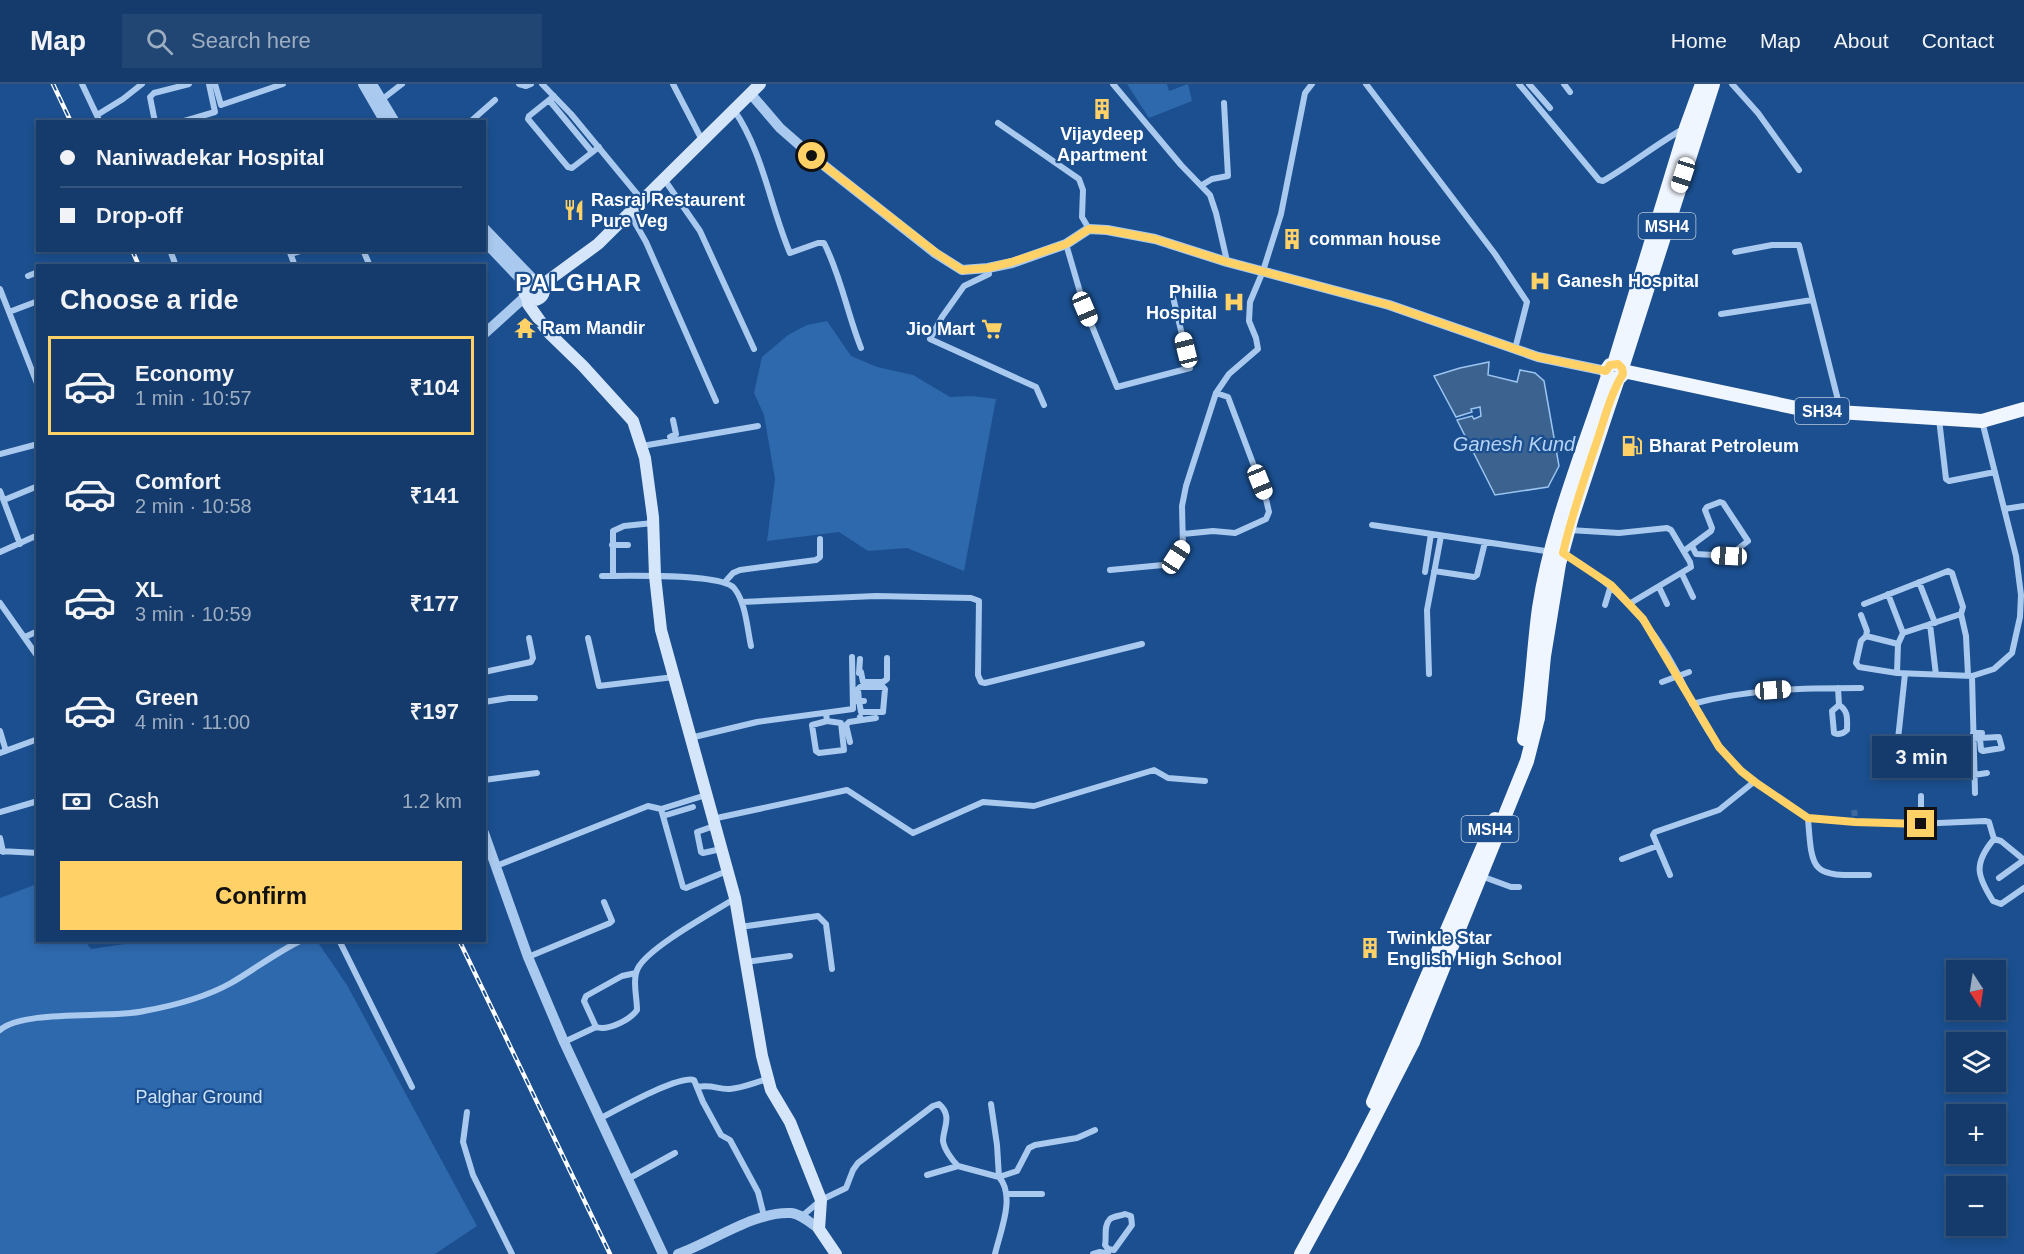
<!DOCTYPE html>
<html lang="en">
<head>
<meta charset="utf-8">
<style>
	:root { --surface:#143b6b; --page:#214673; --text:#f1f3f6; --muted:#9dadc1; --line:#33557e; --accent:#ffd166 }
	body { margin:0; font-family:Helvetica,sans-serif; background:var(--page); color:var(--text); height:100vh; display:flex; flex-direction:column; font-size:22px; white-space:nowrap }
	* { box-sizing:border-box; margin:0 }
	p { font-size:20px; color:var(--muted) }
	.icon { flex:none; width:33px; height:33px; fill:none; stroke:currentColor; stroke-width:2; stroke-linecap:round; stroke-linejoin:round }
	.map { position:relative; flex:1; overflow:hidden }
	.details { position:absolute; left:36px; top:180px; width:450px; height:678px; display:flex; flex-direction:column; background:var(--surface); border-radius:0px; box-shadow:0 3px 9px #0003,0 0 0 2px var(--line) }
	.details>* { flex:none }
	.guide { position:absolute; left:36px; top:36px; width:450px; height:132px; border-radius:0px; box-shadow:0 3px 9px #0003,0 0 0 2px var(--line); display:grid; align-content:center; height:132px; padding:0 24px; background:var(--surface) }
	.needle { width:39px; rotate:168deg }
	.fabs { position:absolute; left:1946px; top:876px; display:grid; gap:12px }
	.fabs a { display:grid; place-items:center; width:60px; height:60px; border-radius:0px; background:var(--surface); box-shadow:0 3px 9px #0003,0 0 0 2px var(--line); font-size:30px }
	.end { position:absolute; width:27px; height:27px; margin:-14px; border:8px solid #ffd166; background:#111; box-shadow:0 0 0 3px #111 }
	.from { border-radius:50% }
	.bubble { position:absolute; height:42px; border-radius:0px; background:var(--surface); box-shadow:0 3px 9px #0003,0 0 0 2px var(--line); font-size:20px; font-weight:800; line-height:42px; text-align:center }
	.car { position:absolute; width:18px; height:36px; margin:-18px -9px; border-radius:8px; box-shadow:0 0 4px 2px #0007; background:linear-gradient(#fff 24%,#345 0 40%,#fff 0 76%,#345 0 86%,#fff 0) }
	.guide b { display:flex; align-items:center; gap:21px; height:57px; font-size:22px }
	.guide b+b { border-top:2px solid var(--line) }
	.guide i { width:15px; height:15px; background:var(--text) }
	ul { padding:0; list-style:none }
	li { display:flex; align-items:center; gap:18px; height:99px; margin:0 12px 9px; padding:0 12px; border:3px solid transparent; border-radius:0px }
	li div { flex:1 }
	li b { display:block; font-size:22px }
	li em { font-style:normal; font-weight:800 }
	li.current { border-color:var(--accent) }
	li>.icon { width:54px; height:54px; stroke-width:1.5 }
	h2 { padding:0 24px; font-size:27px; line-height:72px }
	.pay { display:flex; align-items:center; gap:15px; height:66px; padding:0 24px; font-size:22px }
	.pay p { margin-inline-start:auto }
	.action { display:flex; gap:12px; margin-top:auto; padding:12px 24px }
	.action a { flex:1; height:69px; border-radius:0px; background:var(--accent); color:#111; font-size:24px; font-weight:800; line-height:69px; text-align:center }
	header { display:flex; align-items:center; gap:36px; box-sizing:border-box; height:84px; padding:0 30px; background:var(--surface); border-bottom:2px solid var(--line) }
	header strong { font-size:28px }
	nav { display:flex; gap:33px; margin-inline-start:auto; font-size:21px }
	.search { width:420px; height:54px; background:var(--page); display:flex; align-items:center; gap:15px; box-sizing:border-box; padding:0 21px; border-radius:0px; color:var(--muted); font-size:22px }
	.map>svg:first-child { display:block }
	.green { fill:#2e69ad }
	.water { fill:#3c6290; stroke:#9cc4f0; stroke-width:1.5 }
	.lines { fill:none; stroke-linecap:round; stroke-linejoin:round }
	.minor-tunnel { stroke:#3d69a0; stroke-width:6; stroke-dasharray:6 3; stroke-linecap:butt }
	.minor { stroke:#a9c9ee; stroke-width:6 }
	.tertiary { stroke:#a9c9ee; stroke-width:10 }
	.secondary { stroke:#d6e6fa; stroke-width:12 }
	.primary { stroke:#f0f6ff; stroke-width:14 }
	.rail-casing { stroke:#fff; stroke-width:4.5 }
	.rail { stroke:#1b4f8f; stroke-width:2; stroke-dasharray:7; stroke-linecap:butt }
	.route { stroke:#ffd166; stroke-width:8 }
	.labels { text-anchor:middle; stroke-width:4.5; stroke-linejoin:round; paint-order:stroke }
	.shield { fill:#1b4f8f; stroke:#bbcadd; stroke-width:1.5 }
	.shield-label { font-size:16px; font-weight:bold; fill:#fff }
	.poi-label { font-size:18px; font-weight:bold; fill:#fff; stroke:#1b4f8f; text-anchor:start }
	.park-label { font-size:18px; fill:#cfe3fa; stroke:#1b4f8f }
	.water-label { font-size:20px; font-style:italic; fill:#b5d3f5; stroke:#1b4f8f }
	.district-label { font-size:24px; font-weight:bold; letter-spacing:1.5px; fill:#fff; stroke:#1b4f8f }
</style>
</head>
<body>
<header>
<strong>Map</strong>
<div class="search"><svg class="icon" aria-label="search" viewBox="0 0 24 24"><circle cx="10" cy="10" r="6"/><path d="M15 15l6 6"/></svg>Search here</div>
<nav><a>Home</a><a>Map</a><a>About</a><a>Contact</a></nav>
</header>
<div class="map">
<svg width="2024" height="1170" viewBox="0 0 2024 1170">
	<rect width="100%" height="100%" fill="#1b4f8f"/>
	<!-- green -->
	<path class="green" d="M1127,0H1167L1169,7L1188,0L1192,17L1149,34Z
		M827,237L851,272L877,283L913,291L950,313L972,312L996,315L964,487L907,464L868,467L839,448L767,457L775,395L764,331L754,309L762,273L788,251L807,241Z
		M37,800L38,856L85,857L91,865L152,856L317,857L347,901L477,1142L435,1170H0V814Z"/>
	<!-- water -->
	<path class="water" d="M1489,278L1488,291L1517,298L1520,286L1535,289L1544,297L1559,382L1548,403L1495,411L1457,336L1472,332L1474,335L1481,332L1480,323L1471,325L1472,328L1456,333L1434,292L1460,284Z"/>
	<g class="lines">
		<!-- minor-tunnel -->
		<path class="minor-tunnel" d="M1854,726L1855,732"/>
		<!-- minor -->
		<path class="minor" d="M82,0L100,38
			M215,0L221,21L283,0
			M519,0L526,2L531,0
			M542,0L571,30L642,116
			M673,0L702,56
			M1113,0L1181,81L1210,111L1216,129L1227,177
			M1366,0L1495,170L1527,218L1515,265
			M1519,0L1599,96L1603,97C1631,81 1656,60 1685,44
			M1529,0L1550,24
			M1564,0L1570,8
			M1732,0L1758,29L1799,86
			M554,12L529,32L528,35L568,83L572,84L599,63
			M549,16L592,68
			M380,17L402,0
			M734,26C763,68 770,122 790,169L818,159H824C841,192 847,229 861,264
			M97,31L123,15L142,0
			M155,38L150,13L154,9L189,0
			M181,38L215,28L209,0
			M470,38L495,16
			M998,39L1079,95L1083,106L1082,133L1089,145
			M664,95L700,147L754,265
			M1202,101L1212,95L1228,92L1224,19
			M630,130L646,158L716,317
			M1066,160L1085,225L1117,303L1190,284L1173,213
			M170,166L176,182
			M289,166L295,182
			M363,166L370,182
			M1735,168L1772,161H1799L1841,328
			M291,170L304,166
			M988,184L989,190L964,202L942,233L930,255L1036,303L1044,321
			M28,192L38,188
			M0,205L38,302
			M9,228L38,217
			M1721,230L1812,216
			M1939,335L1946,395L1949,397L1995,388
			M670,353L676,350L673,336
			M642,362L758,342
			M0,370L38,360
			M0,407L20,460
			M4,416L38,402
			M2004,425L2024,422
			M1372,441L1552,468
			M1569,446L1619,449L1667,444L1671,446L1690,478L1691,483L1629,520
			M1183,450L1213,447L1235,449L1266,435L1269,428L1265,411L1228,313L1216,309
			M612,461H628
			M1684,467L1711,447L1712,444L1705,426L1707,423L1720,418L1723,419L1748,457L1729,472L1696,470L1692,462
			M0,468L38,451
			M1562,469C1614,497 1652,540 1679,592C1691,617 1703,642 1720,664C1743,694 1777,713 1808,734C1812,790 1812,792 1869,791
			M1110,486L1163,481L1176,473L1183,463L1182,422L1186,402L1216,309L1229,290L1258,265L1256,254L1249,237L1250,218L1263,187L1281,130L1305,9L1312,0
			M1434,487L1474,493L1477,491L1485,458
			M1425,488L1431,450
			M1682,490L1693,513
			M602,492C626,492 720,489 734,504C746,519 747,544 751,562
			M613,492V447L624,442L653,439
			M725,498L733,489L740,486L816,476L820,473V455
			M1919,498L1935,539
			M1659,503L1667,520
			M1888,510L1903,549
			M742,518L876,512L971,514L979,517L978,591L981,598L985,599L1142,560
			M0,519L38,573
			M1864,520L1948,487L1952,489L1963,523L1961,530L1903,549L1898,560L1897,589
			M1605,521L1611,501
			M1961,530L1966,552L1968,591
			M1861,531L1867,547L1866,552L1861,557L1856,579L1859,583L1897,589L1972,592L1994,585L2012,569L2020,533L2021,511L2016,472L1982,337
			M1930,540L1936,591
			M1866,552L1898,560
			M25,553L38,547
			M588,554L599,602L674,593
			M484,588L531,578L533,574L529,554
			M861,588L863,598H883L887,595V574
			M859,589L860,575
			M1429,590L1427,526L1441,452
			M1972,592L1975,709
			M1662,598L1689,588
			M1838,604L1839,621C1849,627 1847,636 1847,646C1843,650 1839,651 1834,649L1832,627L1839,621
			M853,617H859L858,605L860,603H883L885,605L883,628H861L859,617H864
			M484,618L509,614H535
			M1692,620C1748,605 1803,604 1861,604
			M826,629L827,637L812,641L816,667L819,669L844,666L841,639L827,637
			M860,633L862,636L876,634
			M0,647L6,667
			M1973,649H1982
			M690,654L757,638L853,625L852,573
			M1973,655L1980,654L1981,666L1983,667L2002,664L1999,653L1980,654
			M850,658L846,641L849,638L862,636
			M0,669L38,655
			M1895,683L1905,590
			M1974,691L1987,689
			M484,696L537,689
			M1921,712V739
			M661,725L683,803L686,804L727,787
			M0,728L38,717
			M663,732L693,723
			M1808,734L1855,738L1916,740L1985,737L1989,738L1994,755
			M712,735L847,706L913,749L983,718L1034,722L1154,686L1168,694L1205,697
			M714,742L697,748L701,768L703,769L721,765
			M0,754L3,768
			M1994,755C1973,780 1977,792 1993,817L2001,820L2024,804
			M1994,755L2001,757L2024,776
			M0,767L38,769
			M1622,775L1657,762
			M496,782L648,722L661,725L706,711
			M1670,791L1653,751L1655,748L1719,726L1755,697
			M1481,792L1511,803H1519
			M1999,794L2024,776
			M740,843L818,832L826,840L832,885
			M339,856L412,1003
			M528,873L610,839L612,837L604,818
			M746,878L790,872
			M636,889L622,892L586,912L584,917L596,943C608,947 630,936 637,926C637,913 632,895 638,884C649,863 712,829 734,815
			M0,946C24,925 110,935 144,927C172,922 206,913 231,899C255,885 277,868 302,856
			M564,958L596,943
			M697,1003C713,1000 718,1006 730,1005C743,1004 756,998 768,995
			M991,1020L997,1061L999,1093L1017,1087L1029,1064L1035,1061L1077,1054L1095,1046
			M467,1028L463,1058L473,1091L512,1170
			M599,1035C617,1026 678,991 694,996L703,1018L721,1051L730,1056L758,1108L764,1132
			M927,1091L958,1082
			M628,1095L675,1069
			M1006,1110H1042
			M801,1133L821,1116L846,1104L853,1086L858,1079L933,1022L939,1020C953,1032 943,1044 943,1057C944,1065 952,1076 958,1082L999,1093C1016,1112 1000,1148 995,1170
			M1106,1169L1108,1165L1105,1161C1107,1153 1103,1142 1110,1135C1114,1132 1120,1132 1125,1130L1131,1132L1132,1141L1114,1166L1108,1165
			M1093,1170L1100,1168L1108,1170"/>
		<!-- tertiary -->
		<path class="tertiary" d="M363,0L385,38
			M372,0L395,38
			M750,9L780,44L812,72L935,169L962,186L988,184L1012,179L1066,160L1089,145L1107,146L1155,155L1227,178L1389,221L1538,273L1606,287
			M484,144L534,196
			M484,157L526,201
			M484,250L527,211
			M484,749L528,873L564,958L663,1170
			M678,1170C712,1158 755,1127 791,1129C801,1130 811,1139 819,1145"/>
		<!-- secondary -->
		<path class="secondary" d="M524 206a10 10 0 1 1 20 0a10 10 0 1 1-20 0Z
			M542,201L598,160L760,0
			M527,211L528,220L548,248L583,282L633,337L645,374L653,433L655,492L661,546L735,814L762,972L771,1006L790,1038L821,1116L819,1145L836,1170"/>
		<!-- primary -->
		<path class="primary" d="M1614,280L1686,44L1702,0
			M1622,284L1713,0
			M1623,287L1806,326L1982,337L2024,325
			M1524,655C1532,612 1533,567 1539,524C1551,445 1583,368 1608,292
			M1373,1018L1495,735
			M1301,1170L1353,1075L1413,958L1527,677L1538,634L1544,572L1559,480L1572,433L1608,324L1618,295L1623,290L1622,284L1618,280L1610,281L1606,287L1610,295H1618"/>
		<defs>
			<path id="rail" d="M53,0L71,38
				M132,166L139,182
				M459,856L610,1170"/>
		</defs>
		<!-- rail casing -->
		<use href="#rail" class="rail-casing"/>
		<!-- rail -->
		<use href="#rail" class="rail"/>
	</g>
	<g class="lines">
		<!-- route -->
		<path class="route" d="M812,72L936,169L962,186L988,184L1012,178L1066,160L1089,145L1107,146L1155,155L1227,178L1389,221L1538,273L1606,287L1610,281L1618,280L1622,284L1623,290C1611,309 1605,333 1598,354C1585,392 1572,430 1563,469L1611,501L1643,535L1719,663L1741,687L1755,698L1808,734L1855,738L1921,740"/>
	</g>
	<!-- icons -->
	<defs>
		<symbol id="building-bare" viewBox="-9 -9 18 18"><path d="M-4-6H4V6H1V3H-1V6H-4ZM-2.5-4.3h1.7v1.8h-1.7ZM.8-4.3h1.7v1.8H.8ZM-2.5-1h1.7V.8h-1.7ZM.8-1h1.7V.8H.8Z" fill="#ffd166" stroke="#1b4f8f" stroke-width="2.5" paint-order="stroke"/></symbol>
		<symbol id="restaurant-bare" viewBox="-9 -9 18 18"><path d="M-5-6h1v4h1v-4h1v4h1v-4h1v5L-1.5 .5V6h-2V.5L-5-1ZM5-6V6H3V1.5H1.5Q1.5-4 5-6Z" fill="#ffd166" stroke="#1b4f8f" stroke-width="2.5" paint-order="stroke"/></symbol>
		<symbol id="hospital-bare" viewBox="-9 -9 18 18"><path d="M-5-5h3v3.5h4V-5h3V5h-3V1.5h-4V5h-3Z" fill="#ffd166" stroke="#1b4f8f" stroke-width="2.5" paint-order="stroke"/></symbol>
		<symbol id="temple-bare" viewBox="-9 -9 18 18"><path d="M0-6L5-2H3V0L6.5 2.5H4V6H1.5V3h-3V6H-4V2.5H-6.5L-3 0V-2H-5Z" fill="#ffd166" stroke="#1b4f8f" stroke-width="2.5" paint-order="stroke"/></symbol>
		<symbol id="supermarket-bare" viewBox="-9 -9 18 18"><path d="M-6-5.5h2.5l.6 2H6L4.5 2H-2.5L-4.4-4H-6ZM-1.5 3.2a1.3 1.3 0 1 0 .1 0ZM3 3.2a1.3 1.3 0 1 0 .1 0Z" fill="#ffd166" stroke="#1b4f8f" stroke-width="2.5" paint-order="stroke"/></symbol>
		<symbol id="fuel-bare" viewBox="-9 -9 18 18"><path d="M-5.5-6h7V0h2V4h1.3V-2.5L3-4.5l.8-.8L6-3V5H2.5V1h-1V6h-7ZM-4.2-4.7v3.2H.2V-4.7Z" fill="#ffd166" stroke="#1b4f8f" stroke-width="2.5" paint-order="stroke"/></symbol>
	</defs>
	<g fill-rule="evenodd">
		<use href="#building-bare" x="1087" y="10" width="30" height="30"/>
		<use href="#restaurant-bare" x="559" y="111" width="30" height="30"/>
		<use href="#building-bare" x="1277" y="140" width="30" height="30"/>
		<use href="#hospital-bare" x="1525" y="182" width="30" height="30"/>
		<use href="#hospital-bare" x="1219" y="203" width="30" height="30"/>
		<use href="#temple-bare" x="510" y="229" width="30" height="30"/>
		<use href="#supermarket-bare" x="977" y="230" width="30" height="30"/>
		<use href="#fuel-bare" x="1617" y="347" width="30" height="30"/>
		<use href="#building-bare" x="1355" y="849" width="30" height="30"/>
	</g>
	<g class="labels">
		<!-- shield labels -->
		<g class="shield">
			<rect x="1638.5" y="129" width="57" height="26" rx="4.5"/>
			<rect x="1795" y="314" width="54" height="26" rx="4.5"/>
			<rect x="1461.5" y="732" width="57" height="26" rx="4.5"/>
		</g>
		<g class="shield-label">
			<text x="1667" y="148">MSH4</text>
			<text x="1822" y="333">SH34</text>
			<text x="1490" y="751">MSH4</text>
		</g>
		<!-- poi labels -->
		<g class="poi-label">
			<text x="1102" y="56" text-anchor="middle">Vijaydeep<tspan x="1102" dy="21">Apartment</tspan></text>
			<text x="591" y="122">Rasraj Restaurent<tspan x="591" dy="21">Pure Veg</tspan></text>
			<text x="1309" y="161">comman house</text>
			<text x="1557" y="203">Ganesh Hospital</text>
			<text x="1217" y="214" text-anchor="end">Philia<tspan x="1217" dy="21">Hospital</tspan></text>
			<text x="542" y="250">Ram Mandir</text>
			<text x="975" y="251" text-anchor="end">Jio Mart</text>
			<text x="1649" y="368">Bharat Petroleum</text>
			<text x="1387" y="860">Twinkle Star<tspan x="1387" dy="21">English High School</tspan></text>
		</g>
		<!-- park labels -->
		<g class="park-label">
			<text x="199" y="1019">Palghar Ground</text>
		</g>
		<!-- water labels -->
		<g class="water-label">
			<text x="1514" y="367">Ganesh Kund</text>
		</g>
		<!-- district labels -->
		<g class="district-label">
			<text x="579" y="207">PALGHAR</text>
		</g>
	</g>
</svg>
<div class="fabs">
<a><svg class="needle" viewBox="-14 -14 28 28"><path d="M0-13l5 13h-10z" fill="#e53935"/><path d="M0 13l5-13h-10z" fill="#9dadc1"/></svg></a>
<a><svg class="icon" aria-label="layers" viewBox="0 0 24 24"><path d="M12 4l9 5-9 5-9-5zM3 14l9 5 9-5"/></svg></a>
<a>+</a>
<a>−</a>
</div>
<i class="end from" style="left:812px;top:72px"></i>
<i class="end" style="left:1921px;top:740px"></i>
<div class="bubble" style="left:1872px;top:652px;width:99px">3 min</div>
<i class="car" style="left:1683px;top:91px;rotate:198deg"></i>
<i class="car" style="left:1085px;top:225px;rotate:157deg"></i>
<i class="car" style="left:1186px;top:266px;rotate:346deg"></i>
<i class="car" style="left:1260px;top:398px;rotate:158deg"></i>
<i class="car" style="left:1729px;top:472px;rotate:273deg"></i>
<i class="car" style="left:1176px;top:473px;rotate:33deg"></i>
<i class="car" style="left:1773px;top:606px;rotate:86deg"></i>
<div class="guide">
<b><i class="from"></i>Naniwadekar Hospital</b>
<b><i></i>Drop-off</b>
</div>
<section class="details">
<h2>Choose a ride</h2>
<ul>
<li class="current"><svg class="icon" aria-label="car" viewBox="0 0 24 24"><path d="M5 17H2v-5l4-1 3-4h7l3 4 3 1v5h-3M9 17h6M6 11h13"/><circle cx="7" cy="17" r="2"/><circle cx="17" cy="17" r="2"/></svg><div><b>Economy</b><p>1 min · 10:57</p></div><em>₹104</em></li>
<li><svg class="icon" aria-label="car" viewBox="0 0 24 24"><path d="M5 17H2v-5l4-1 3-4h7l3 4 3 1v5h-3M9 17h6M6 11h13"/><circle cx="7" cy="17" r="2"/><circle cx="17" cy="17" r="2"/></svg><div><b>Comfort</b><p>2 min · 10:58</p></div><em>₹141</em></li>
<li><svg class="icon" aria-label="car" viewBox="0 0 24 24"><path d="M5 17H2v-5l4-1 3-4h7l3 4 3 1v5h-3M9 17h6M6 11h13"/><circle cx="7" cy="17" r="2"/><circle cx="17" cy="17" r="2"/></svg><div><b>XL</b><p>3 min · 10:59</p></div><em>₹177</em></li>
<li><svg class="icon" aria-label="car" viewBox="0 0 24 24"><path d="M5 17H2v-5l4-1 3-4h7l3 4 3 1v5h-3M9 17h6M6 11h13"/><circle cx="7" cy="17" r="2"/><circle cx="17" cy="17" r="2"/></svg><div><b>Green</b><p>4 min · 11:00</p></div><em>₹197</em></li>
</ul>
<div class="pay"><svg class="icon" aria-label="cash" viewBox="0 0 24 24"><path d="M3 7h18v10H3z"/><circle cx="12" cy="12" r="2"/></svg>Cash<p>1.2 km</p></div>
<div class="action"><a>Confirm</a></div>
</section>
</div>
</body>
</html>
